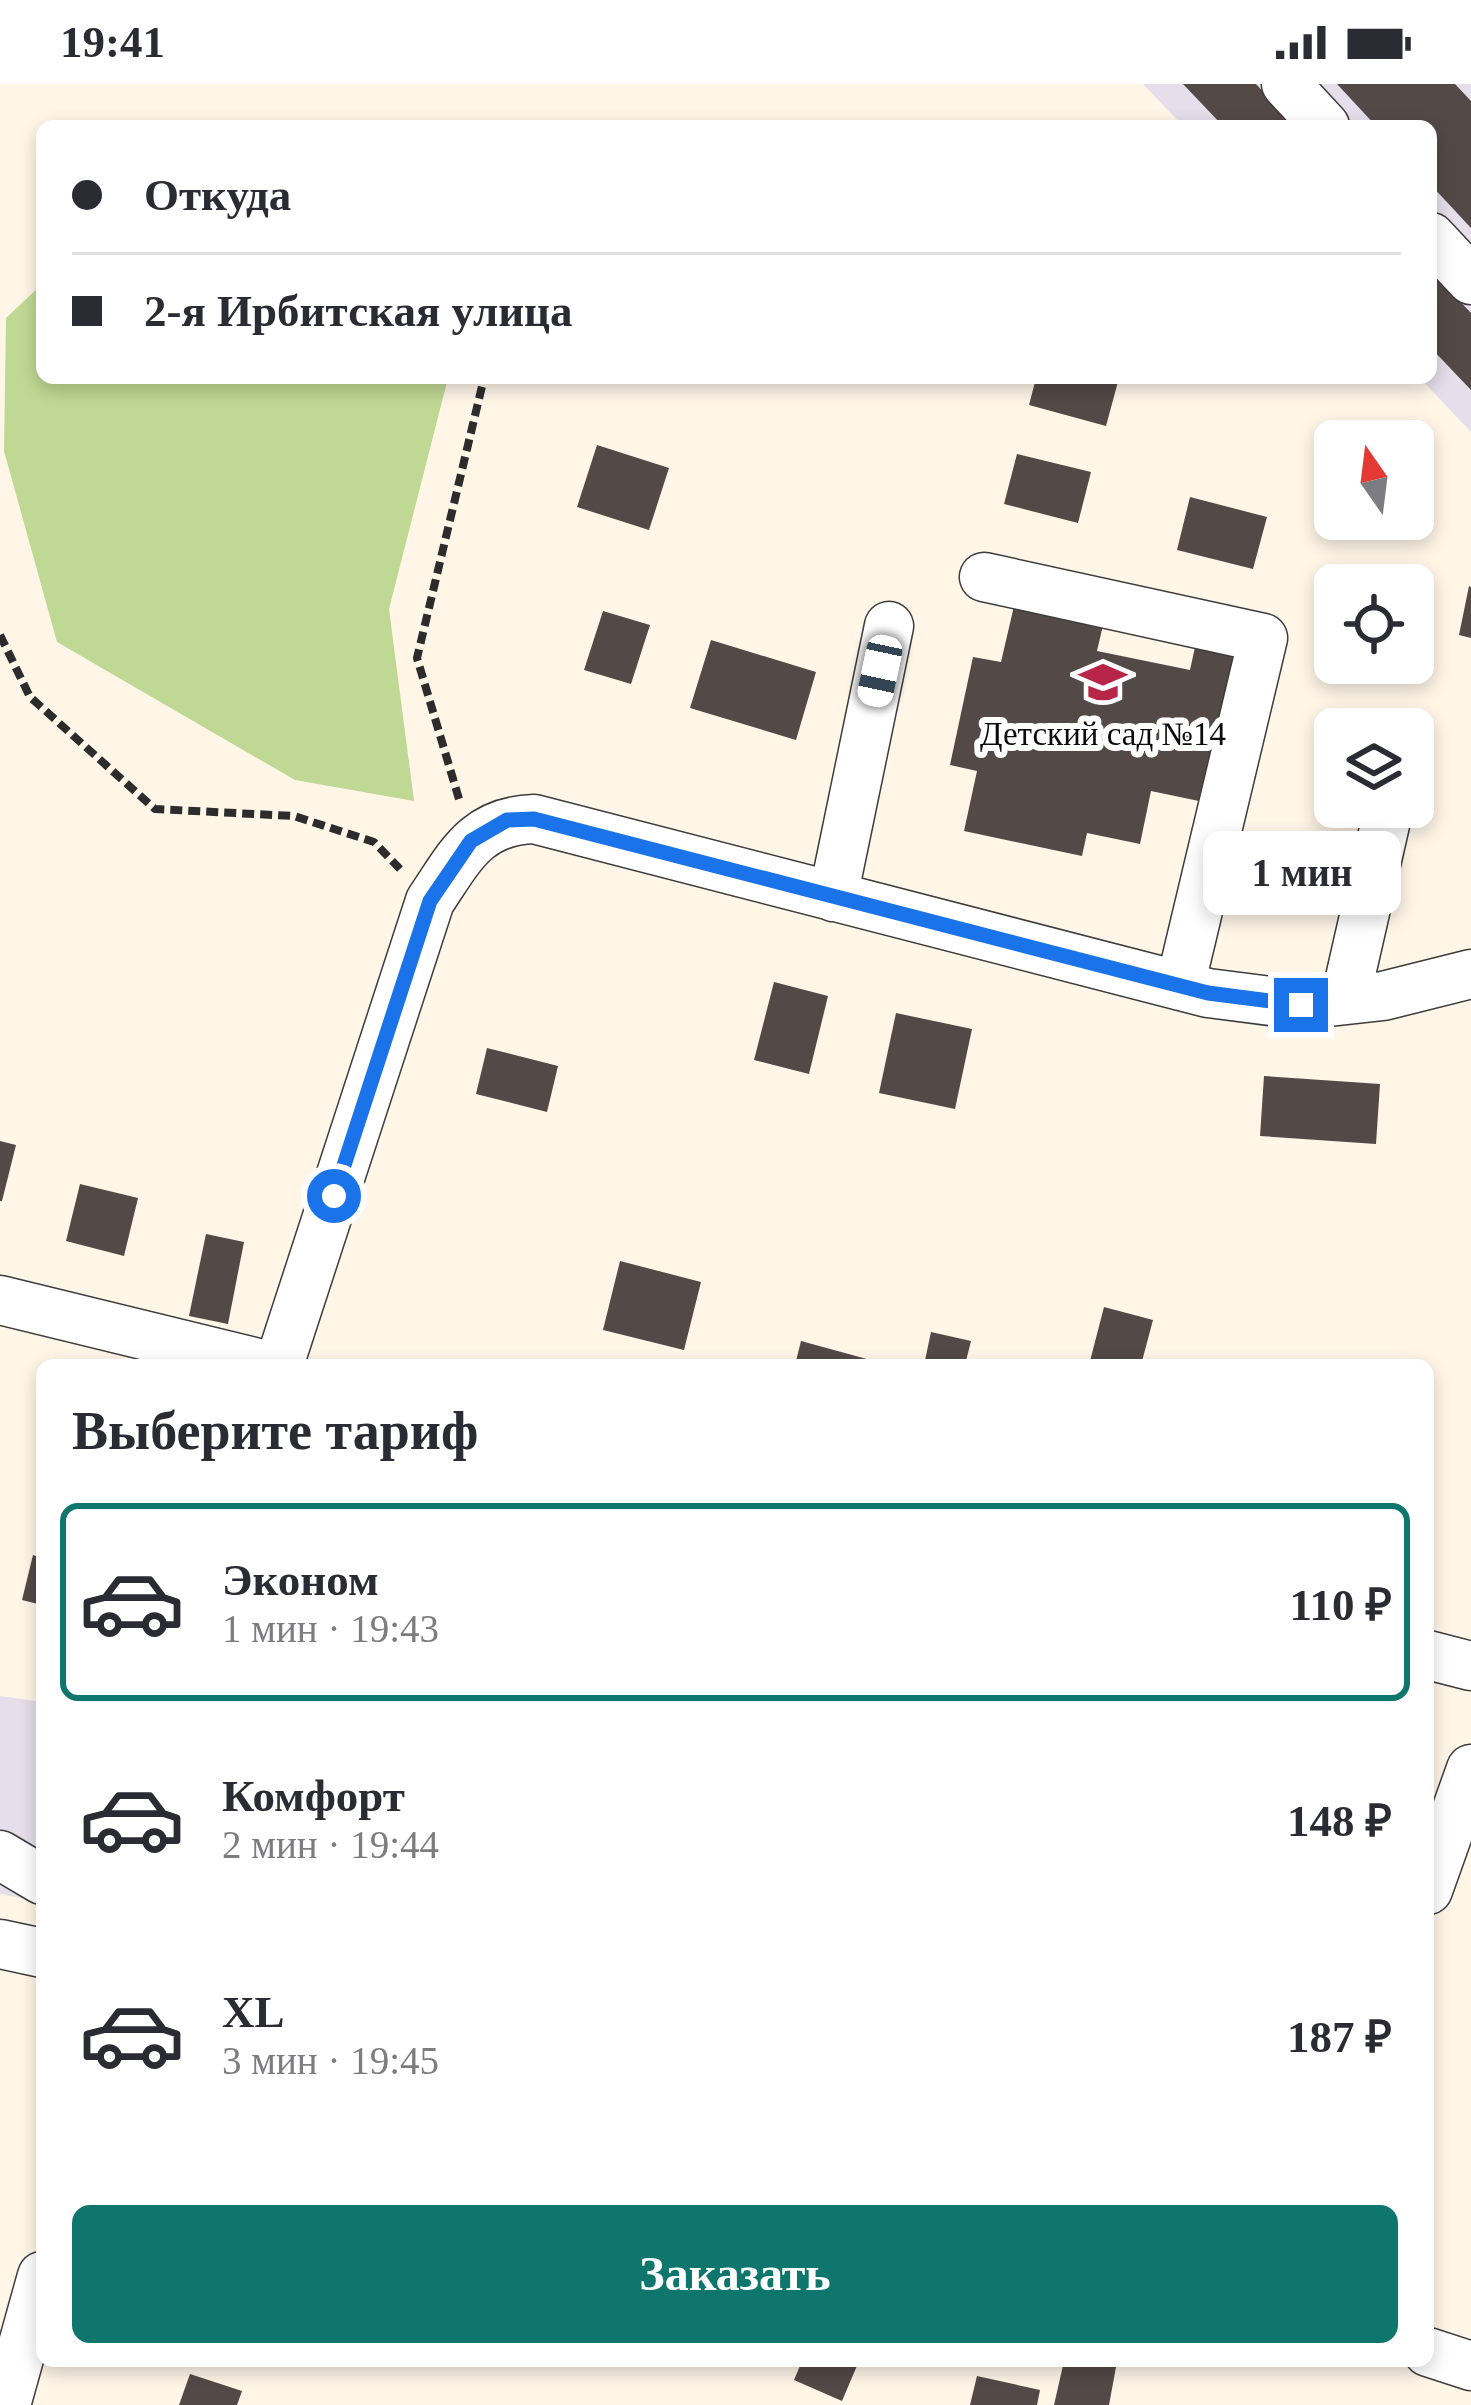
<!DOCTYPE html>
<html lang="ru">
<head>
<meta charset="utf-8">
<style>
	:root { --surface:#fff; --page:#f7f7f7; --text:#2b2b33; --muted:#7c7c81; --line:#e1e1e2; --accent:#0f766e }
	body { margin:0; font-family:"Times New Roman",serif; background:var(--page); color:var(--text); height:100vh; display:flex; flex-direction:column; font-size:45px; white-space:nowrap }
	* { box-sizing:border-box; margin:0 }
	p { font-size:39px; color:var(--muted) }
	.icon { flex:none; width:66px; height:66px; fill:none; stroke:currentColor; stroke-width:2; stroke-linecap:round; stroke-linejoin:round }
	.map { position:relative; flex:1; overflow:hidden }
	.sheet { position:absolute; left:36px; top:1275px; width:1398px; height:1008px; display:flex; flex-direction:column; background:var(--surface); border-radius:18px; box-shadow:0 6px 18px #0003 }
	.sheet>* { flex:none }
	.guide { position:absolute; left:36px; top:36px; width:1401px; height:264px; border-radius:18px; box-shadow:0 6px 18px #0003; display:grid; align-content:center; height:264px; padding:0 36px; background:var(--surface) }
	.needle { width:78px; rotate:346deg }
	.controls { position:absolute; left:1314px; top:336px; display:grid; gap:24px }
	.controls a { display:grid; place-items:center; width:120px; height:120px; border-radius:18px; background:var(--surface); box-shadow:0 6px 18px #0003; font-size:60px }
	.end { position:absolute; width:54px; height:54px; margin:-27px; border:15px solid #1a73e8; background:#fff; box-shadow:0 0 0 6px #fff }
	.from { border-radius:50% }
	.bubble { position:absolute; height:84px; border-radius:18px; background:var(--surface); box-shadow:0 6px 18px #0003; font-size:39px; font-weight:700; line-height:84px; text-align:center }
	.car { position:absolute; width:36px; height:72px; margin:-36px -18px; border-radius:15px; box-shadow:0 0 9px 3px #0007; background:linear-gradient(#fff 24%,#345 0 40%,#fff 0 76%,#345 0 86%,#fff 0) }
	.guide b { display:flex; align-items:center; gap:42px; height:114px; font-size:45px }
	.guide b+b { border-top:3px solid var(--line) }
	.guide i { width:30px; height:30px; background:var(--text) }
	ul { padding:0; list-style:none }
	li { display:flex; align-items:center; gap:36px; height:198px; margin:0 24px 18px; padding:0 12px; border:6px solid transparent; border-radius:18px }
	li div { flex:1 }
	li b { display:block; font-size:45px }
	li em { font-style:normal; font-weight:700 }
	li.on { border-color:var(--accent) }
	li>.icon { width:108px; height:108px; stroke-width:1.5 }
	h2 { padding:0 36px; font-size:54px; line-height:144px }
	.primary-button { display:flex; gap:24px; margin-top:auto; padding:24px 36px }
	.primary-button a { flex:1; height:138px; border-radius:18px; background:var(--accent); color:#fff; font-size:48px; font-weight:700; line-height:138px; text-align:center }
	.status { display:flex; justify-content:space-between; align-items:center; height:84px; padding:0 60px; background:var(--surface); direction:ltr }
	.status svg { height:33px; fill:currentColor }
	.map>svg:first-child { display:block }
	.industrial { fill:#e6deea }
	.forest { fill:#bfd893 }
	.building { fill:#534947 }
	.lines { fill:none; stroke-linecap:round; stroke-linejoin:round }
	.minor-casing { stroke:#3d3d3d; stroke-width:51 }
	.path { stroke:#2c2c2c; stroke-width:8; stroke-dasharray:12 6; stroke-linecap:butt }
	.minor { stroke:#fff; stroke-width:48 }
	.route { stroke:#1a73e8; stroke-width:15 }
	.labels { text-anchor:middle; stroke-width:12; stroke-linejoin:round; paint-order:stroke }
	.poi-label { font-size:33px; fill:#0a0a0a; stroke:#fff }
</style>
</head>
<body>
<div class="status"><b>19:41</b><svg viewBox="0 0 49 12"><path d="M0 12V9h3v3zM5 12V6h3v6zM10 12V3h3v9zM15 12V0h3v12zM26 1h20v11H26zM47 4h2v5h-2z"/></svg></div>
<div class="map">
<svg width="1471" height="2321" viewBox="0 0 1471 2321">
	<rect width="100%" height="100%" fill="#fff6e8"/>
	<!-- industrial -->
	<path class="industrial" d="M1143,0H1471V348L1420,294H1431V42H1183Z
		M0,1612L42,1618V1818L0,1810Z"/>
	<!-- forest -->
	<path class="forest" d="M42,200V294H448L389,525L414,717L295,696L57,558L4,367L6,234Z"/>
	<!-- building -->
	<path class="building" d="M1183,0H1256L1295,42H1223Z
		M1337,0H1455L1471,17V144L1431,101V42H1376Z
		M1431,187L1471,229V306L1431,264Z
		M1036,294H1119L1106,342L1029,321Z
		M597,361L669,384L649,446L577,423Z
		M1017,370L1091,388L1078,439L1004,420Z
		M1190,413L1267,433L1253,485L1177,466Z
		M1469,502L1471,503V554L1459,551Z
		M1014,522L1103,541L1097,567L1190,586L1195,563L1249,574L1218,721L1151,707L1140,760L1087,749L1082,772L964,747L977,687L950,681L973,573L1001,578Z
		M603,527L650,541L631,600L584,586Z
		M711,556L816,588L796,656L690,624Z
		M774,898L828,912L809,990L754,976Z
		M896,929L972,945L955,1025L879,1009Z
		M487,964L558,982L547,1028L476,1010Z
		M1264,992L1380,1000L1376,1060L1260,1052Z
		M0,1057L16,1061L2,1117H0Z
		M80,1100L138,1114L124,1172L66,1157Z
		M206,1150L244,1158L228,1240L189,1232Z
		M620,1177L701,1198L684,1266L603,1246Z
		M1104,1223L1153,1236L1141,1281H1089Z
		M931,1248L971,1257L965,1281H924Z
		M801,1257L885,1280V1281H795Z
		M33,1471L42,1474V1521L22,1516Z
		M802,2277H859L842,2317L794,2296Z
		M1064,2277H1093L1116,2283L1109,2321H1054Z
		M190,2290L242,2307L237,2321H179Z
		M977,2292L1040,2306L1037,2321H970Z"/>
	<g class="lines">
		<defs>
			<path id="minor" d="M1286,0L1325,42
				M1431,153L1471,196
				M984,493L1263,554L1180,902
				M833,813L889,542
				M1345,916L1389,723
				M0,1216L266,1281
				M279,1281L430,817C460,773 475,737 534,735L1208,909L1302,921L1383,912L1471,890
				M1428,1571L1471,1582
				M0,1771L42,1796
				M1428,1806L1471,1685
				M0,1860L42,1869
				M1428,2268L1471,2282
				M6,2321L42,2192"/>
		</defs>
		<!-- minor casing -->
		<use href="#minor" class="minor-casing"/>
		<!-- path -->
		<path class="path" d="M0,551L30,613L155,725L294,732L374,758L400,785
			M459,715L417,574L484,294"/>
		<!-- minor -->
		<use href="#minor" class="minor"/>
	</g>
	<g class="lines">
		<!-- route -->
		<path class="route" d="M334,1112L430,817L471,757L507,736L534,735L1208,909L1301,921"/>
	</g>
	<!-- icons -->
	<defs>
		<symbol id="school-bare" viewBox="-9 -9 18 18"><path d="M0-5L7-2L0 1L-7-2ZM-4 1L0 2.5L4 1V4Q0 6-4 4Z" fill="#b72549" stroke="#fff" stroke-width="2.5" paint-order="stroke"/></symbol>
	</defs>
	<g fill-rule="evenodd">
		<use href="#school-bare" x="1070" y="565" width="66" height="66"/>
	</g>
	<g class="labels">
		<!-- poi labels -->
		<g class="poi-label">
			<text x="1103" y="661">Детский сад №14</text>
		</g>
	</g>
</svg>
<div class="controls">
<a><svg class="needle" viewBox="-14 -14 28 28"><path d="M0-13l5 13h-10z" fill="#e53935"/><path d="M0 13l5-13h-10z" fill="#7c7c81"/></svg></a>
<a><svg class="icon" aria-label="locate" viewBox="0 0 24 24"><circle cx="12" cy="12" r="6"/><path d="M12 2v4M12 18v4M2 12h4M18 12h4"/></svg></a>
<a><svg class="icon" aria-label="layers" viewBox="0 0 24 24"><path d="M12 4l9 5-9 5-9-5zM3 14l9 5 9-5"/></svg></a>
</div>
<i class="end from" style="left:334px;top:1112px"></i>
<i class="end" style="left:1301px;top:921px"></i>
<div class="bubble" style="left:1203px;top:747px;width:198px">1 мин</div>
<i class="car" style="left:880px;top:587px;rotate:192deg"></i>
<div class="guide">
<b><i class="from"></i>Откуда</b>
<b><i></i>2-я Ирбитская улица</b>
</div>
<section class="sheet">
<h2>Выберите тариф</h2>
<ul>
<li class="on"><svg class="icon" aria-label="car" viewBox="0 0 24 24"><path d="M5 17H2v-5l4-1 3-4h7l3 4 3 1v5h-3M9 17h6M6 11h13"/><circle cx="7" cy="17" r="2"/><circle cx="17" cy="17" r="2"/></svg><div><b>Эконом</b><p>1 мин · 19:43</p></div><em>110 ₽</em></li>
<li><svg class="icon" aria-label="car" viewBox="0 0 24 24"><path d="M5 17H2v-5l4-1 3-4h7l3 4 3 1v5h-3M9 17h6M6 11h13"/><circle cx="7" cy="17" r="2"/><circle cx="17" cy="17" r="2"/></svg><div><b>Комфорт</b><p>2 мин · 19:44</p></div><em>148 ₽</em></li>
<li><svg class="icon" aria-label="car" viewBox="0 0 24 24"><path d="M5 17H2v-5l4-1 3-4h7l3 4 3 1v5h-3M9 17h6M6 11h13"/><circle cx="7" cy="17" r="2"/><circle cx="17" cy="17" r="2"/></svg><div><b>XL</b><p>3 мин · 19:45</p></div><em>187 ₽</em></li>
</ul>
<div class="primary-button"><a>Заказать</a></div>
</section>
</div>
</body>
</html>
